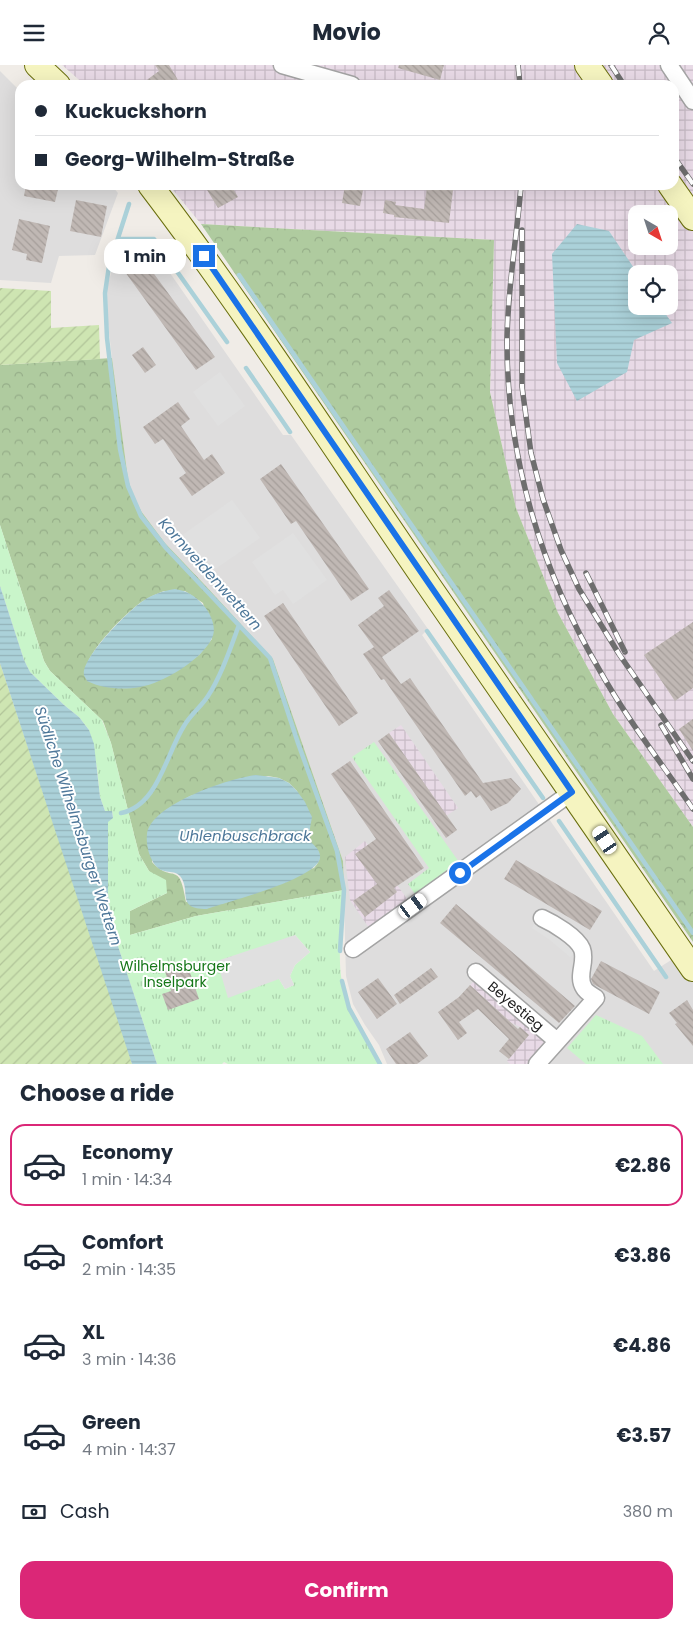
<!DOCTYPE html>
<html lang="en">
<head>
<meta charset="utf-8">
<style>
	:root { --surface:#fff; --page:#f2f2f3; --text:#1f2937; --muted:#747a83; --line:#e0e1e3; --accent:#db2777 }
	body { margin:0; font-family:Poppins,sans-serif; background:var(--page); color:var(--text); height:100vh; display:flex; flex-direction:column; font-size:19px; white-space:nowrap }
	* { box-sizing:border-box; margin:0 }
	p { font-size:16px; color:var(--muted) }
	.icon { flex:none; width:28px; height:28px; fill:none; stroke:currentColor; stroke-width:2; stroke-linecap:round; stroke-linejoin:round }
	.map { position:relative; height:999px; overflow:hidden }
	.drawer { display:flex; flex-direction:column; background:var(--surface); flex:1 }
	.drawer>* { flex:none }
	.hud { position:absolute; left:15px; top:15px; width:664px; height:110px; border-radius:15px; box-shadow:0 5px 20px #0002; display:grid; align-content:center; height:110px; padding:0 20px; background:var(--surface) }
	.needle { width:32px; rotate:141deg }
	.tools { position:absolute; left:628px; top:140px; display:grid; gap:10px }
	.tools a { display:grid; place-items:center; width:50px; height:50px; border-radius:10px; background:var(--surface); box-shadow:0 5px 20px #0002; font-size:25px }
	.end { position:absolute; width:22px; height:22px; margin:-11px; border:6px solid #1a73e8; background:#fff; box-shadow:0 0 0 2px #fff }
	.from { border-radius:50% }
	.bubble { position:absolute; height:35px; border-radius:15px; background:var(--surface); box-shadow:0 5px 20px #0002; font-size:16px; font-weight:700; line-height:35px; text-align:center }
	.car { position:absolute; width:15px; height:30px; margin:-15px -8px; border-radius:6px; box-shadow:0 0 4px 1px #0007; background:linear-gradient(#fff 24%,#345 0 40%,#fff 0 76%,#345 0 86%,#fff 0) }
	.hud b { display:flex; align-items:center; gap:18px; height:48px; font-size:19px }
	.hud b+b { border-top:1px solid var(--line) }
	.hud i { width:12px; height:12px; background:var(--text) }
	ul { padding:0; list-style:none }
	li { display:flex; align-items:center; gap:15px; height:82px; margin:0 10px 8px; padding:0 10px; border:2px solid transparent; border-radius:15px }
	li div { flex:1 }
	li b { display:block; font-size:19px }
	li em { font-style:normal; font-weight:700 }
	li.selected { border-color:var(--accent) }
	li>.icon { width:45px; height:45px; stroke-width:1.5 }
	h2 { padding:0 20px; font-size:22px; line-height:60px }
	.pay { display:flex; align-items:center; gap:12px; height:55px; padding:0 20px; font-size:19px }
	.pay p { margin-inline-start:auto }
	.primary-button { display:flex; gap:10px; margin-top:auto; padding:10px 20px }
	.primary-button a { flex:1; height:58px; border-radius:15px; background:var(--accent); color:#fff; font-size:20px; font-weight:700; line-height:58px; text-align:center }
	header { display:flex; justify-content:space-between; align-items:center; height:65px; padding:0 20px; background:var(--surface); font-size:22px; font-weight:700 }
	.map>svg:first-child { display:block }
	.residential { fill:#dedddd }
	.industrial { fill:url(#industrial-grid); fill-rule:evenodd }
	.forest { fill:url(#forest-crowns); fill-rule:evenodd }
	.park { fill:url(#park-tufts); fill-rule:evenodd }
	.garden { fill:url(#garden-furrows) }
	.parking { fill:#e0e0e0 }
	.water { fill:url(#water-rules) }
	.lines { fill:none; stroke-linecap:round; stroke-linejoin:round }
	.stream { stroke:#abd1d9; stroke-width:4.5 }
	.building { fill:url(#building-back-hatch) }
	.minor-casing { stroke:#a4a4a4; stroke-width:19 }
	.secondary-casing { stroke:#6a6f0e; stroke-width:26 }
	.minor { stroke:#fff; stroke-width:16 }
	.secondary { stroke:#f5f4c0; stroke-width:24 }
	.rail-casing { stroke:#6e6e6e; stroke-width:5.5 }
	.rail { stroke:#fff; stroke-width:4; stroke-dasharray:11; stroke-linecap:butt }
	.route { stroke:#1a73e8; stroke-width:6 }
	.labels { text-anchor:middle; stroke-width:4; stroke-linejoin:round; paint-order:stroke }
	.park-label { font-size:14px; fill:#157718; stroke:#fff }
	.street-label { font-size:14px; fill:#202020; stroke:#fff }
	.water-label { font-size:15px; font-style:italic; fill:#4d7799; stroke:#fff }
</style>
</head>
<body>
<header><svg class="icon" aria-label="menu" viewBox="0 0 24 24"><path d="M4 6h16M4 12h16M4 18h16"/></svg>Movio<svg class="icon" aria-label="person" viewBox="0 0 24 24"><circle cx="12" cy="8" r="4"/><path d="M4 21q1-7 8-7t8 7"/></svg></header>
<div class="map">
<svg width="693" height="999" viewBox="0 0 693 999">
	<defs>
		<pattern id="industrial-grid" width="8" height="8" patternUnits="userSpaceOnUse" patternTransform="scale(1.25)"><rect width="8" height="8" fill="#e8dae6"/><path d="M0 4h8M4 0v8" fill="none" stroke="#c7bbc5"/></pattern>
		<pattern id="forest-crowns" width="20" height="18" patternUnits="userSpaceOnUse" patternTransform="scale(1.25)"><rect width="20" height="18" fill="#afcb9f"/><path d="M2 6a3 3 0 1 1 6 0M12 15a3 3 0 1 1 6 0" fill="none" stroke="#96ae89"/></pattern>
		<pattern id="park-tufts" width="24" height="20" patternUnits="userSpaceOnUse" patternTransform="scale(1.25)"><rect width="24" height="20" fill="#c9f5ca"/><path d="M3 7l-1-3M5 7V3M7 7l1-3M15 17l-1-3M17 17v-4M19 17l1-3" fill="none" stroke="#acd2ad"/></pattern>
		<pattern id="garden-furrows" width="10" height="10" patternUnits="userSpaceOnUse" patternTransform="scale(1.25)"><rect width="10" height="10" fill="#cee5b2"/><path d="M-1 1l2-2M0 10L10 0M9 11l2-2" fill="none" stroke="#b1c499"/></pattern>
		<pattern id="water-rules" width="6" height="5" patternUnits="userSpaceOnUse" patternTransform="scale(1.25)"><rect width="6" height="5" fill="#abd1d9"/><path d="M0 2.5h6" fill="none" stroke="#93b3ba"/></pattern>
		<pattern id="building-back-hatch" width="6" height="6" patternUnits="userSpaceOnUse" patternTransform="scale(1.25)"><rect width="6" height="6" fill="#c0b8b4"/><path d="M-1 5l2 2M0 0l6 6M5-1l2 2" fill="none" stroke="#a59e9a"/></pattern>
	</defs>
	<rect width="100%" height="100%" fill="#f0ece7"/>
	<!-- residential -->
	<path class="residential" d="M0,6L20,26V120H111L118,128L95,190L59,191L51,218L0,215Z
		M149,178L283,370H291L428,564L422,570L654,906L693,881V999H387L379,980L365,960L353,939L346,911L343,796L273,594L204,519L165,478L141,446L132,427L128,414L112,293L108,259L107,223L111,208L121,183Z"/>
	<!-- industrial -->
	<path class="industrial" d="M62,0H693V762L613,649L558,548L516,443L490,327L494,175L201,159L169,120H674V20H85ZM636,149H669V181H636ZM636,209H669V241H636Z
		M401,660L458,743L446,751L389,668Z
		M365,776L408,835L369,863L350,835L345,792Z
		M476,914L548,975L527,999H510L507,996L529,970L520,962L510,957L470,920Z"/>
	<!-- forest -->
	<path class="forest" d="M201,159L494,175L490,327L516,443L558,548L613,649L693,762V877Z
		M112,293L128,414L132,427L141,446L165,478L204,519L273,594L343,796L344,825L196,851L130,870V846L167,828L149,806L139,789L111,678L103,656L50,606L44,596L0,460V300ZM164,526H185L203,538L212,574L199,590L173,608L84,610C86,587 122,552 140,538C147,533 156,529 164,526ZM268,711L279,713L289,718L297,726L310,764L308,774C316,784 326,790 314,803L186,837C179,793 173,820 152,797L166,745L190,731Z"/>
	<!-- park -->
	<path class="park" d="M0,460L44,596L50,606L102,655L111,678L139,789L149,806L166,815L167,828L130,846V870L196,851L344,825C342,863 333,908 350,944C359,963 371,981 380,999H228L224,997L222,999H157L111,860L108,829V756L113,752L112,746H105L100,732L97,703L89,665L79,652L64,640L30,607L24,595L0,521ZM295,870L310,887L295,900L290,911L294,920L285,924L279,914Z
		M374,677L459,797L415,829L408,819L429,803L352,692Z
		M596,950L642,971L663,999H586L567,983Z"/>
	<!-- garden -->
	<path class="garden" d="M0,223L51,226V263L99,260L100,294L0,300Z
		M0,598L124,971L132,999H0Z"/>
	<!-- parking -->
	<path class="parking" d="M220,307L245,341L218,361L193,327Z
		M232,435L260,473L201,514L174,476Z
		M293,468L327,515L293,539L283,525L275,530L252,497Z
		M537,854L577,885L570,892L550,875L532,863Z
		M295,870L310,887L295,900L290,911L294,920L285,924L279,914L228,933L217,896Z"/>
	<!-- water -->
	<path class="water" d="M577,159L609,166L638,209H636V241H660L672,258L634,275L627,307L577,336L557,298L552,189Z
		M0,521L24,595L30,607L64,640L79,652L89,665L94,679L100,732L105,746H112L113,753L108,757V829L111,860L157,999H132L0,598Z
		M175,524C187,526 196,531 204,541C211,549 217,563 212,573C202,595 163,618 140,622C123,625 103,624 87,616C87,615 84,611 84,610C81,593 130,544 143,536C153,529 163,526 175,524Z
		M256,710L279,713L289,718L297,726L305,737L312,752L308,774C313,780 321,784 320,793C317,814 227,837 207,844C175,844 192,826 180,811C173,803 160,812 152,795C148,788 146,777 147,769C151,739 230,713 256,710Z"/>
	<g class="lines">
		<!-- stream -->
		<path class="stream" d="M129,139L109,201L105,228L107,273L120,384L128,421L141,451L166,483L270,593L298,678L337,786L344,825L340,886
			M118,174H154L227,277
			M239,210L693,868
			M246,303L290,367
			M427,566L543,733
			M121,748C158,741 166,689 184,661C190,650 201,642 208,631C222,609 230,584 239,560
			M559,756L666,912
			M342,916L349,943L380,999"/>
	</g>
	<!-- building -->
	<path class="building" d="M155,0H169L181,20H140L159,6Z
		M399,0H444L440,15L398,3Z
		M26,120H59L55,137L24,131Z
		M204,120H231L238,132L218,143Z
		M345,120H364L360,141L342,138Z
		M427,122L453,125L449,158L394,152V150L383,148L385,135L396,137L395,140L424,144Z
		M76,135L107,141L101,172L70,166Z
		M19,154L50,161L42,198L26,195L27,189L12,185Z
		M138,187L215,292L196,305L120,200Z
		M143,282L156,300L145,308L132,290Z
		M178,337L190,354L181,361L204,395L212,389L225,408L192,431L179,413L186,408L163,374L155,379L143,362Z
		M281,399L369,524L351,536L296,456L291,459L260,414Z
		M389,525L419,566L382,592L401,619L410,613L483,718L511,713L521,724L508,738L491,746L480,730L476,733L471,726L465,731L384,614L381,615L363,589L374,582L358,560L384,541L378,533Z
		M283,538L358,648L339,661L264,551Z
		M693,557V623L675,636L644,590Z
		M693,654V686L679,664Z
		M389,668L457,765L446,773L378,676Z
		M350,696L424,803L394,823L397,827L365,852L353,836L377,819L355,789L376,774L331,709Z
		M516,795L602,846L590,865L504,814Z
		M456,839L575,941L559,958L440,858Z
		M186,896L199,934L168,945L162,929L171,926L164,903Z
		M601,896L660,927L649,949L593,919L591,914Z
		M431,903L438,912L400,939L394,930Z
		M378,913L397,939L377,954L358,927Z
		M470,920L518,964L520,962L529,970L509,994L499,986L509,974L478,944L459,957L467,968L458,975L438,947L459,932Z
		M687,935L693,945V981L675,959L677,958L669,948Z
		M410,967L428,991L417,999H396L386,984Z"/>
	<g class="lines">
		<defs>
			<path id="minor" d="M282,0L352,20
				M669,0L693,36
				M353,884L572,727
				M476,907L557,976
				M537,999L596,933C592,930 586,927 584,923C576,911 587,897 582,884C577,872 553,858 542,853"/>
			<path id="secondary" d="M37,0L58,20
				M587,0L601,20
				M150,120C249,250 337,387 429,521C516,649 606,776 693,904
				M670,120L693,153"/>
		</defs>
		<!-- minor casing -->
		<use href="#minor" class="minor-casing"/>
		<!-- secondary casing -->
		<use href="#secondary" class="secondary-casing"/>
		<!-- minor -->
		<use href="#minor" class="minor"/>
		<!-- secondary -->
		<use href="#secondary" class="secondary"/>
		<defs>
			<path id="rail" d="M518,0L520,20
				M611,0L624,20
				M674,92L693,119
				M521,120C517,173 507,225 507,278C507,394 542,507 600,606C627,654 662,699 693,744
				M522,165V322L531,388L543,434L561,485L579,524L619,589L693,696
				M586,508L625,587
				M661,660L693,714"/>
		</defs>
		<!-- rail casing -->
		<use href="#rail" class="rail-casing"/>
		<!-- rail -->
		<use href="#rail" class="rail"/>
	</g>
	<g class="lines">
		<!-- route -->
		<path class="route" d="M204,191C328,369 448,549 572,727L460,808"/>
	</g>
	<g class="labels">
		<!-- park labels -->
		<g class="park-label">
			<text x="175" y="906">Wilhelmsburger<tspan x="175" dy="16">Inselpark</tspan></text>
		</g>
		<!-- street labels -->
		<g class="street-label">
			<text transform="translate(516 941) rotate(40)" y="5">Beyestieg</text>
		</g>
		<!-- water labels -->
		<g class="water-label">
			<text transform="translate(210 509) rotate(48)" y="5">Kornweidenwettern</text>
			<text transform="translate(78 761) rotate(72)" y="5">Südliche Wilhelmsburger Wettern</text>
			<text x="245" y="776">Uhlenbuschbrack</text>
		</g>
	</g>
</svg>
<div class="tools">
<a><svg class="needle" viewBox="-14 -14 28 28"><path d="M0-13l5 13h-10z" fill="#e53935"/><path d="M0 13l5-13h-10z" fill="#747a83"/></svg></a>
<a><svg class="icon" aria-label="locate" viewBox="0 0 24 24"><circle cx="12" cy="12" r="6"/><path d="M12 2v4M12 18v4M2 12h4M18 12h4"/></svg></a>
</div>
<i class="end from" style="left:460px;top:808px"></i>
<i class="end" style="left:204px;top:191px"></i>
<div class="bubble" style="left:104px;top:174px;width:82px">1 min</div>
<i class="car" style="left:605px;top:775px;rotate:326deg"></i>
<i class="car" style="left:413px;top:841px;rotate:54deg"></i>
<div class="hud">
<b><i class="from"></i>Kuckuckshorn</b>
<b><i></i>Georg-Wilhelm-Straße</b>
</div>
</div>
<section class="drawer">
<h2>Choose a ride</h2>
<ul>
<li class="selected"><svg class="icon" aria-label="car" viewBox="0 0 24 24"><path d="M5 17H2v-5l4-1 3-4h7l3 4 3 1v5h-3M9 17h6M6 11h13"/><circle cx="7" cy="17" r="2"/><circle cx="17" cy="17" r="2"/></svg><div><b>Economy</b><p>1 min · 14:34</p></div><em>€2.86</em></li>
<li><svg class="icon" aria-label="car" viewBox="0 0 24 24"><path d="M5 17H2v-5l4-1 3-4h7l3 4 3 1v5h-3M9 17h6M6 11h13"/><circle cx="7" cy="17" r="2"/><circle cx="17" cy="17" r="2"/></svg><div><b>Comfort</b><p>2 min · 14:35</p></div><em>€3.86</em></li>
<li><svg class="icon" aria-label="car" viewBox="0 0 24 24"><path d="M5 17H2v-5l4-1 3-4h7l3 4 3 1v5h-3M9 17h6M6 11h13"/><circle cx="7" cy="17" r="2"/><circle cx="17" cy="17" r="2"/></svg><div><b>XL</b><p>3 min · 14:36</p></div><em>€4.86</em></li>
<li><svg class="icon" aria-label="car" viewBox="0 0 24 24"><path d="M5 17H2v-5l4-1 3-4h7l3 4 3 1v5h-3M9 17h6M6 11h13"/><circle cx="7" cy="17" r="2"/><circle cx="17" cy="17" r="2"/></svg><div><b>Green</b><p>4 min · 14:37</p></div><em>€3.57</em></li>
</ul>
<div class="pay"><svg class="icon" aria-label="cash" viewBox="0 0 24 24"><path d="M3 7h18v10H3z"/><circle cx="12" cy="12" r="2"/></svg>Cash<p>380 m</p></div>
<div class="primary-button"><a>Confirm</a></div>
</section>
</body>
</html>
